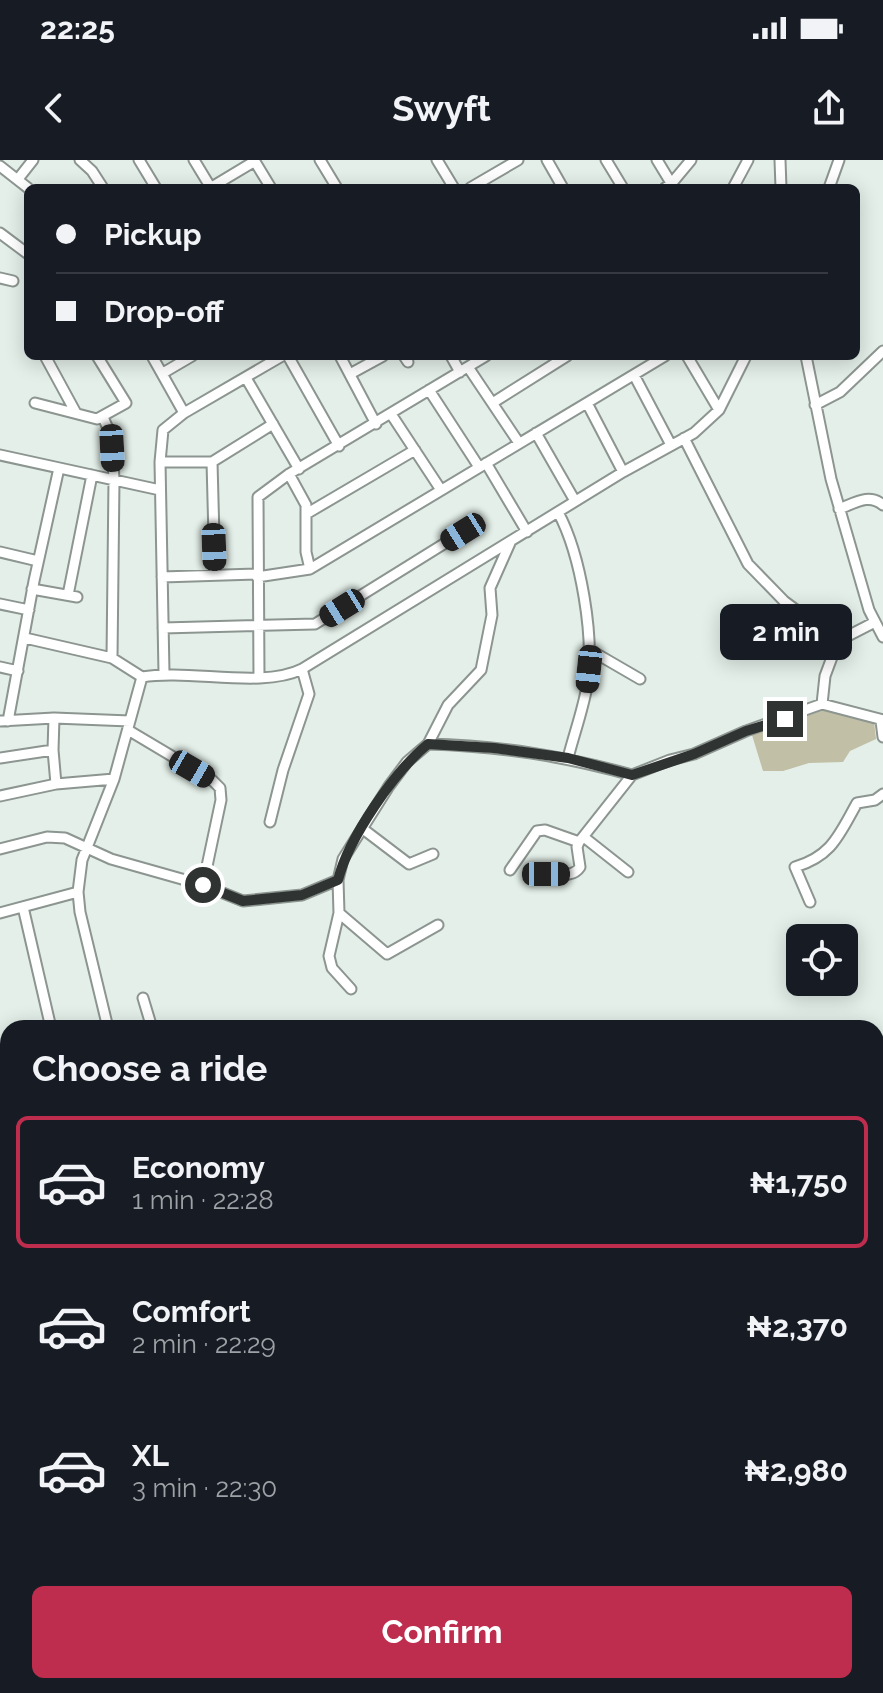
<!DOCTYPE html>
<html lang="en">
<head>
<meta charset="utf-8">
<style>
	:root { --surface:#171b24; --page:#242831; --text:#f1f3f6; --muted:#9ea1a6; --line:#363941; --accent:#be2d4d }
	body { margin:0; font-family:Raleway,sans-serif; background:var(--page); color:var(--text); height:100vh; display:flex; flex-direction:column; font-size:30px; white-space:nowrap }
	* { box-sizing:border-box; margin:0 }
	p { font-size:26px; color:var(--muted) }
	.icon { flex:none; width:44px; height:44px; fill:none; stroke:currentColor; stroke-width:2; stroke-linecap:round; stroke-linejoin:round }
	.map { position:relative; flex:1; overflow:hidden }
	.drawer { position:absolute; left:0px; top:860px; width:884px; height:674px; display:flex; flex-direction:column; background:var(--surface); border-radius:24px 24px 0 0; box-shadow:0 4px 20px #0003 }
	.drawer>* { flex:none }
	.banner { position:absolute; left:24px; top:24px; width:836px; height:176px; border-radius:12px; box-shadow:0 4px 20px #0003; display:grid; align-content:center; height:176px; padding:0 32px; background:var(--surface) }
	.buttons { position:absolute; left:786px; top:764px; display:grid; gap:16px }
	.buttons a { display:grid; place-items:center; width:72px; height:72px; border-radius:12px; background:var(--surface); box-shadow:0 4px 20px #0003; font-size:40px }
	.end { position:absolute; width:36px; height:36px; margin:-18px; border:10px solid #2f3331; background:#fff; box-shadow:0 0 0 4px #fff }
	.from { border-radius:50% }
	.bubble { position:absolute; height:56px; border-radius:12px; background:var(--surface); box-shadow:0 4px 20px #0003; font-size:26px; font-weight:700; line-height:56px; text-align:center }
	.car { position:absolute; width:24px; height:48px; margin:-24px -12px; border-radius:10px; box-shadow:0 0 6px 2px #0007; background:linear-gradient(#222 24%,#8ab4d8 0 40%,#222 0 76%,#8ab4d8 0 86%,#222 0) }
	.banner b { display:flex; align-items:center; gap:28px; height:76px; font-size:30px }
	.banner b+b { border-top:2px solid var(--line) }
	.banner i { width:20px; height:20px; background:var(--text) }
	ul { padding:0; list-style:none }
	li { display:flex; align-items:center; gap:24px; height:132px; margin:0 16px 12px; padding:0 16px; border:4px solid transparent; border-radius:12px }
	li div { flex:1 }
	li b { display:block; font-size:30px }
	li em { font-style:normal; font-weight:700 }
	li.active { border-color:var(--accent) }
	li>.icon { width:72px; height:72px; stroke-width:1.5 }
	h2 { padding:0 32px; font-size:36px; line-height:96px }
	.action { display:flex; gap:16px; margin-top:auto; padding:16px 32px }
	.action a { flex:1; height:92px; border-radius:12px; background:var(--accent); color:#fff; font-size:32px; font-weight:700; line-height:92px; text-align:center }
	.status { display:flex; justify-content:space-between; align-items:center; height:56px; padding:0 40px; background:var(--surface); direction:ltr }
	.status svg { height:22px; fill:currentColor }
	header { display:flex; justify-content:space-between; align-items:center; height:104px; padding:0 32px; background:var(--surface); font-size:36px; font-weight:700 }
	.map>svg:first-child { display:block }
	.green { fill:#c1bfa5 }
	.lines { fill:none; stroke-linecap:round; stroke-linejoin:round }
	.minor-casing { stroke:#8c9590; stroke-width:13 }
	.minor { stroke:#fff; stroke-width:9 }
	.route { stroke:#2f3331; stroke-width:10 }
</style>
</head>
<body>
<div class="status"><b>22:25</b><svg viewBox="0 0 49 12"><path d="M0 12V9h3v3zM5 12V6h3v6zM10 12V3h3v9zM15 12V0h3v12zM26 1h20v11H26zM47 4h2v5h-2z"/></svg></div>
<header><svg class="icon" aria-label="back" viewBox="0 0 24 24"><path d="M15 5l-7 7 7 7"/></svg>Swyft<svg class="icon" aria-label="share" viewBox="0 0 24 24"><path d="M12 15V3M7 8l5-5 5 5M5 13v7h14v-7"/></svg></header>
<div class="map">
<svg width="883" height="1533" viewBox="0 0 883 1533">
	<rect width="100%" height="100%" fill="#e4efe9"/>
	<!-- green -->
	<path class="green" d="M826,549L874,562L876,579L850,591L843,602L809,603L783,611H763L752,575Z"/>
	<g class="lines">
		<defs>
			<path id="minor" d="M80,0L92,11L103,28
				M139,0L156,28
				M194,0L211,28
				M254,0L271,28
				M320,0L337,28
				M437,0L454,28
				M547,0L563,28
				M606,0L623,28
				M657,0L674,28
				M780,0L781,28
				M0,6L28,28
				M18,19L33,0
				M210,28L255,1
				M470,28L518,0
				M665,28L671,24L691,0
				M733,28L748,0
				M829,28L839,0
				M0,73L28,94
				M0,118L13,121
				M45,196L76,253
				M152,196L184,253
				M288,196L339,286
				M340,196L376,264
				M404,196L408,202
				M451,196L460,212
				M687,196L719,250
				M806,196L831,319L869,450L883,477
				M468,207L519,283
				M163,213L192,196
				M350,214L383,196
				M634,215L671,285
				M246,218L299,309
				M429,230L479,307
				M494,242L567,196
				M35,243L97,259L126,243L97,196
				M587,243L623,312
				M815,245L840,232L883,191
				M391,254L441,330
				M103,257L112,278L114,320L112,498
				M536,273L575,341
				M684,278L748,404L784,441L838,481
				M0,295L160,330
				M160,302H212L273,264
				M212,302L215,415
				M486,303L527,372
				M289,314L306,345V392L310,409
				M839,349C855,343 869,333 883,345
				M558,352C581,395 595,478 587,526C583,550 574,574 568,598
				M306,354L415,290
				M0,392L38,401
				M162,417L256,414L257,417L310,409L665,196
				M32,429L77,437
				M68,435L92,315
				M0,444L29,450
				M163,468L315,464L463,372
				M25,478L112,498L142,517
				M590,490L640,519
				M0,507L18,511
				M164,513L160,302L163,270L184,253L282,196
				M259,518L258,337L289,314L486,196
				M822,544L825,516L838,481L875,462
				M54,558L53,590L56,624
				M0,561L54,558L130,561
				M8,561L34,421L59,308
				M881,561L883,577
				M128,570L212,620L220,628L221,640L203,725
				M428,584C501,586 563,596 632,615
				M0,598L53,590
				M0,636L56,624L114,619
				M270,662L283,610L309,534L302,509
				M363,669L409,704L433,694
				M585,678L628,712
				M579,682L632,615L670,600L694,594L746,571L822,544L883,560
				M0,689L47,677L65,678L111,699L203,725L243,741L302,735L338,720
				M510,710L537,671L545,670L579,682
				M546,714C558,714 573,718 580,707L577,687L579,682
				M810,742L795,707C832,696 839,675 857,643L875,640L883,634
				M23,747L51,868
				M0,753L78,732
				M339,753L387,794L438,765
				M351,829L332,808L329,796L339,753L338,720L343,699L389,626L407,602L428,584L448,545L481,510L492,455L490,428L510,383
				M143,838L152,868
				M108,868L80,752L78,732L82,700L114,619L142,517C190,509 262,529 302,509L623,312L694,273L719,250L746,196
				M876,886L883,882
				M0,906L8,941
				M0,1100L8,1098
				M876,1160L883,1151
				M0,1161L8,1160
				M0,1203L8,1202
				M0,1255L8,1254
				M0,1353L8,1352
				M876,1407L883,1438
				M0,1415L8,1414
				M0,1455L8,1508
				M9,1526V1533
				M184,1526L185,1533
				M243,1526L244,1533
				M302,1526L303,1533
				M557,1526L577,1533
				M696,1526L709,1533
				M838,1526L844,1533
				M67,1528L77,1526
				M790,1532L817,1526
				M368,1533L413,1526
				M458,1533L460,1526
				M509,1533L512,1526
				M745,1533L753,1526"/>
		</defs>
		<!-- minor casing -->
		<use href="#minor" class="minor-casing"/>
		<!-- minor -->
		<use href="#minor" class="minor"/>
	</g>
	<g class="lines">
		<!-- route -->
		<path class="route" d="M203,725L243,741L302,735L338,720C349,677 394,612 428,584L494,588L568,598L632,615L694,594L746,571L785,559"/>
	</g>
</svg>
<div class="buttons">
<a><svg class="icon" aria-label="locate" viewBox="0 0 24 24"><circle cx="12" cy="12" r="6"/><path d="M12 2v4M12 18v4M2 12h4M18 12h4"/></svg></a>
</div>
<i class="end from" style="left:203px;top:725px"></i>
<i class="end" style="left:785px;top:559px"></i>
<div class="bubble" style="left:720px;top:444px;width:132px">2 min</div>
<i class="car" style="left:112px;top:288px;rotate:177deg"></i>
<i class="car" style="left:463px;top:372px;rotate:238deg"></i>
<i class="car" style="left:214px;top:387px;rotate:178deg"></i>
<i class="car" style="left:342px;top:448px;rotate:238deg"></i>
<i class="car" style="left:589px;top:509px;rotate:186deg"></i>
<i class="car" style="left:192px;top:609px;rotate:120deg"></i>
<i class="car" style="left:546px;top:714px;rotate:90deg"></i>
<div class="banner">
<b><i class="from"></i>Pickup</b>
<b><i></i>Drop-off</b>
</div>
<section class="drawer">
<h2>Choose a ride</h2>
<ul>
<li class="active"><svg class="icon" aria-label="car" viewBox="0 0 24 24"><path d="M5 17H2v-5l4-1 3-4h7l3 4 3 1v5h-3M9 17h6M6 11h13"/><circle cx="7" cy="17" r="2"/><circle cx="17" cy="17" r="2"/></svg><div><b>Economy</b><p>1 min · 22:28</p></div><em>₦1,750</em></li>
<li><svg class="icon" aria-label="car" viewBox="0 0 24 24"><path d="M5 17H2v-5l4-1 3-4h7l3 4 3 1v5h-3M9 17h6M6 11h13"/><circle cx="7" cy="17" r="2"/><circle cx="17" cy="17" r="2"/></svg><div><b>Comfort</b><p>2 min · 22:29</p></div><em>₦2,370</em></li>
<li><svg class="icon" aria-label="car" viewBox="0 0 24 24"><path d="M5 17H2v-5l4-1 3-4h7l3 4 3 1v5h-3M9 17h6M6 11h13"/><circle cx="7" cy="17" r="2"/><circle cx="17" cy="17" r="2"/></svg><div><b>XL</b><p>3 min · 22:30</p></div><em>₦2,980</em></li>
</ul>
<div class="action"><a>Confirm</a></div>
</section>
</div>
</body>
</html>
